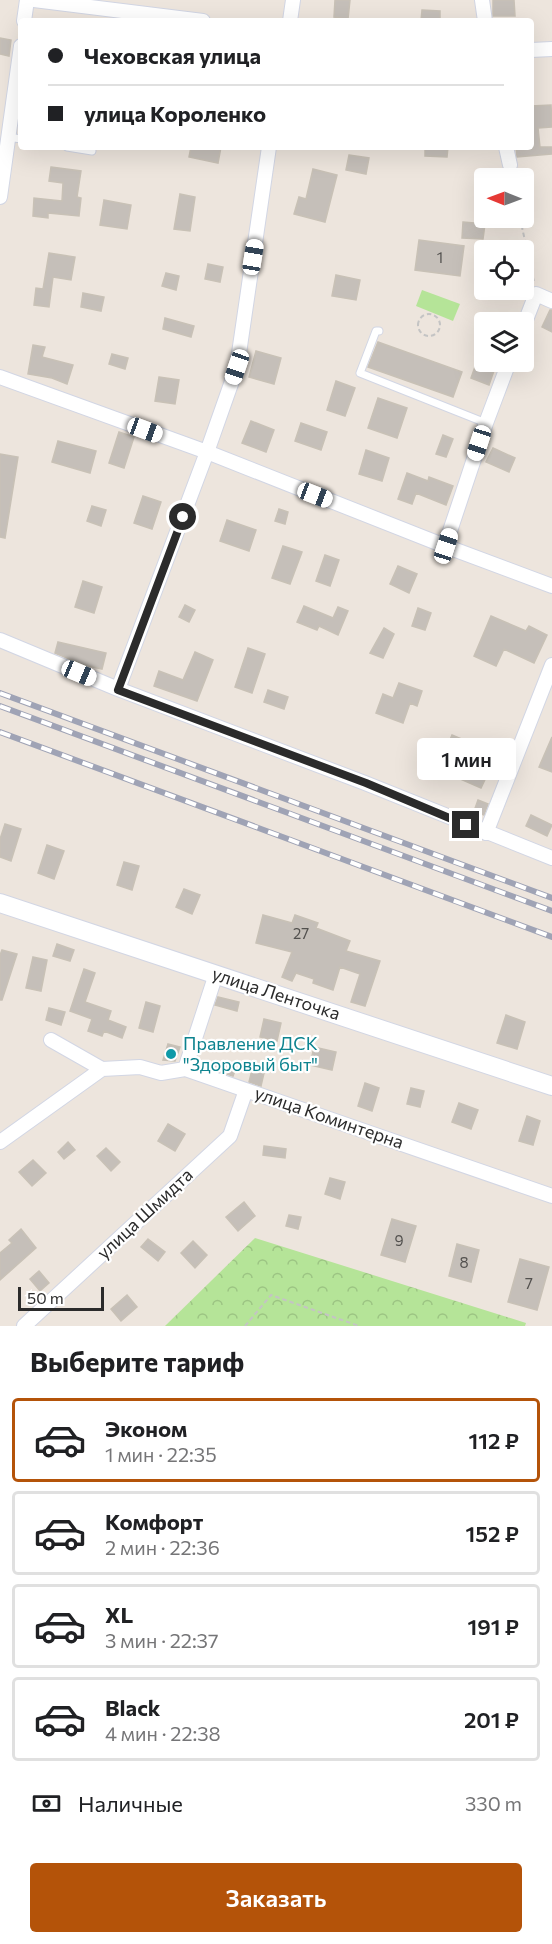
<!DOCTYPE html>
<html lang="ru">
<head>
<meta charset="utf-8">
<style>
	:root { --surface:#fff; --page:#f2f2f2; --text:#202124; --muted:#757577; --line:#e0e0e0; --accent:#b45309 }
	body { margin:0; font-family:Commissioner,sans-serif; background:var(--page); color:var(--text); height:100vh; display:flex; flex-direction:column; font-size:22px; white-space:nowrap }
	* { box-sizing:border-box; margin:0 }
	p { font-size:20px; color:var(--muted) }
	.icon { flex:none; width:33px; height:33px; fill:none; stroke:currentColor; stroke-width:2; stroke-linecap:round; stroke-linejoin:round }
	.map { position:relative; height:1326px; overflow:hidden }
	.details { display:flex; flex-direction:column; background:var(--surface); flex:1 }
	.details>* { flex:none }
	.guide { position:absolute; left:18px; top:18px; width:516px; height:132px; border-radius:6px; box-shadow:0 6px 24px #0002; display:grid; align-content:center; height:132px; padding:0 30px; background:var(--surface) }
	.needle { width:39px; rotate:271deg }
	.controls { position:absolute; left:474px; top:168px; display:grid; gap:12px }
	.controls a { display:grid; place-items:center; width:60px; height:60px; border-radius:6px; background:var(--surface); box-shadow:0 6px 24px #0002; font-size:30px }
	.scale { position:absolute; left:18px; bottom:15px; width:86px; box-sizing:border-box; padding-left:6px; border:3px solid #2b2b2b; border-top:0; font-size:16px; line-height:21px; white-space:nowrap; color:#2b2b2b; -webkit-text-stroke:4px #fff; paint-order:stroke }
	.end { position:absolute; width:27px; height:27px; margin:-14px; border:8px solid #2b2b2b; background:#fff; box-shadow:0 0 0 3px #fff }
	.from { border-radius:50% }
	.bubble { position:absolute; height:42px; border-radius:6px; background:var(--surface); box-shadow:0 6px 24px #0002; font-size:20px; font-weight:600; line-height:42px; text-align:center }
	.car { position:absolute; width:18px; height:36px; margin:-18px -9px; border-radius:8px; box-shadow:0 0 4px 2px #0007; background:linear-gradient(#fff 24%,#345 0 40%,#fff 0 76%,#345 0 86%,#fff 0) }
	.guide b { display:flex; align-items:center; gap:21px; height:57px; font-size:22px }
	.guide b+b { border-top:2px solid var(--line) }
	.guide i { width:15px; height:15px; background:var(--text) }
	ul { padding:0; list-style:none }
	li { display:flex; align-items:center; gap:18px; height:84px; margin:0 12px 9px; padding:0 18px; border:3px solid var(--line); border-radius:6px }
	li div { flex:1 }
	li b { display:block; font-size:22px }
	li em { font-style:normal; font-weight:600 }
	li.selected { border-color:var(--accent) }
	li>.icon { width:54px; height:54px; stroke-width:1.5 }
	h2 { padding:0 30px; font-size:27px; line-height:72px }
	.pay { display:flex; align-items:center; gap:15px; height:66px; padding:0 30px; font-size:22px }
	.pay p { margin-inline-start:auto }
	.cta { display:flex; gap:12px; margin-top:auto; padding:12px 30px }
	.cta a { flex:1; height:69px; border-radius:6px; background:var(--accent); color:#fff; font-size:24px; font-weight:600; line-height:69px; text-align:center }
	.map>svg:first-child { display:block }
	.forest { fill:url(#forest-crowns) }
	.park { fill:#b5e498 }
	.building { fill:#c5bfb9; stroke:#c8c1b6; stroke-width:1.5 }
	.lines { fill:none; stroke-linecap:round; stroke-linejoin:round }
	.service-casing { stroke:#d2d6e4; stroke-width:9 }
	.minor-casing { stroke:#d2d6e4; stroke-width:16 }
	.secondary-casing { stroke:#d2d6e4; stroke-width:20 }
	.path { stroke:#c4c4c4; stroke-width:2; stroke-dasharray:4.5 3; stroke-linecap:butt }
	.service { stroke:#fff; stroke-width:7 }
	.minor { stroke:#fff; stroke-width:14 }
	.secondary { stroke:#fff; stroke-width:18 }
	.rail-casing { stroke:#9fa3b5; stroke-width:6 }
	.rail { stroke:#fff; stroke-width:4; stroke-dasharray:11; stroke-linecap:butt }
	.route { stroke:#2b2b2b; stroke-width:8 }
	.culture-dot { fill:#0f9aa8; stroke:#fff; stroke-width:2 }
	.labels { text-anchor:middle; stroke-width:4.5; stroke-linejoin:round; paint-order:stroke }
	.number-label { font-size:15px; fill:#52504e }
	.street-label { font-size:18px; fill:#2b2b2b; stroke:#fff }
	.culture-label { font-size:18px; fill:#0d838f; stroke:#fff; text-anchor:start }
</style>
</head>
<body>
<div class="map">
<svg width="552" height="1326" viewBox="0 0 552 1326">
	<defs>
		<pattern id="forest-crowns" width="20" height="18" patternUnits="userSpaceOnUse" patternTransform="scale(1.5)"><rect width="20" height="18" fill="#b5e498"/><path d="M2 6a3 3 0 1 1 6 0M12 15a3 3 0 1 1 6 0" fill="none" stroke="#9cc483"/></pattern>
	</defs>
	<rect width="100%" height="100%" fill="#ede5dd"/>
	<!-- forest -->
	<path class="forest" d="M255,1238L526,1323L525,1326H165Z"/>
	<!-- park -->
	<path class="park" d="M422,290L460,304L453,321L416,306Z"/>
	<!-- building -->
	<path class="building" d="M335,0H350L348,19L334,17Z
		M493,0H514L515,16H493Z
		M422,10L440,11V21H421Z
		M0,38L11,40L9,56L0,54Z
		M551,105L552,127L538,128L540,147H552V154L517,157L516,147H531V106Z
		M191,147H221L218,163L189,157Z
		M425,147H448L447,157L425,156Z
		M349,155L369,158L366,174L346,170Z
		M51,167L81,171L77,197L81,198L79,216L48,213V218L33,216L34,198L62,201L63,183L49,181Z
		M313,169L337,175L325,222L294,214L299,197L306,199Z
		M180,194L195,197L190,231L174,229Z
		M104,200L131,205L127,229L100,225Z
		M463,222L485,224L483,239L462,238Z
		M419,240L464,246L460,276L415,270Z
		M49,253L75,257L71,280L53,277L49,307L34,305L36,288L43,289Z
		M208,264L223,267L220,282L205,279Z
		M166,273L179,276L176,290L162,286Z
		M336,275L360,280L356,300L332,296Z
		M83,293L104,297L101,311L81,307Z
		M550,310H552V332L542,327Z
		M165,318L194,326L191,337L163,329Z
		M378,342L462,372L453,397L368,367Z
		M483,344L484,362H497L489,385L471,378Z
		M33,345L45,347L42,357L73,365L67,384L52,378L28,374Z
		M256,351L281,358L274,384L249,377Z
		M112,354L128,358L125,369L109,364Z
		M159,377L179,380L175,404L155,401Z
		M336,381L355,388L345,416L327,410Z
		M378,398L407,408L397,438L368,428Z
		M251,421L274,430L266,452L242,443Z
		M301,423L327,432L321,450L295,441Z
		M119,432L134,437L124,468L109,463Z
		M443,435L453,439L446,457L436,454Z
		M58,441L96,451L90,473L52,462Z
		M493,448L515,458L509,472L486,462Z
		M366,450L389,458L382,481L359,474Z
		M0,454L18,457L5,538L0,537Z
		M407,473L428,481L429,477L453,486L446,505L416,493L412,504L398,499Z
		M143,496L161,502L152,529L134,523Z
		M92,506L106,510L101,526L87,521Z
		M279,509L288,512L285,524L275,521Z
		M227,520L256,530L249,551L220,541Z
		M283,546L302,552L290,584L272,578Z
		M325,555L339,560L330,586L316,581Z
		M398,566L417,574L409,593L390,584Z
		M83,581L102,587L94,613L75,607Z
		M185,605L195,610L189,622L179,617Z
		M304,606L333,618L338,607L348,611L338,635L319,626L317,630L297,622Z
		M418,608L431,613L425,630L412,626Z
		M491,616L526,631L529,626L547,635L534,663L504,649L496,666L474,656Z
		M384,628L394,634L383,658L370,653Z
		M58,642L106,653L102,669L84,665L55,653Z
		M248,648L265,654L252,693L235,687Z
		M195,652L213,660L197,701L154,686L159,671L183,680Z
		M399,683L422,691L417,706L410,703L403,723L376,713L383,694L393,698Z
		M268,690L288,697L284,709L264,702Z
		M452,735L478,746L479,744L506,756L500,773L490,769L481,788L433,767L437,755L443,757Z
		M552,737V772L539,767Z
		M478,800L488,804L484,815L474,811Z
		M531,815L552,825L547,836L526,826Z
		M5,824L21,829L11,861L0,857V839Z
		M47,845L64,851L54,879L38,873Z
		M124,862L139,866L132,890L117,885Z
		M184,889L200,895L192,914L176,907Z
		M263,915L292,923L295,915L318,923L316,928L350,941L346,951L380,961L365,1006L351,1002L360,974L340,967L333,990L313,983L314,979L296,973L292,981L282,977L292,952L256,943Z
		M57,944L74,950L70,961L53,956Z
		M2,950L17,954L2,1000H0V955Z
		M33,957L47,960L41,991L26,988Z
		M84,969L95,973L85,1002L111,1011L108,1020L126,1027L122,1038L104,1031L102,1036L88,1031L92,1019L70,1011Z
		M218,997L239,1002L237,1011L215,1005Z
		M146,1002L160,1006L153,1032L139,1028Z
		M49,1008L65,1012L61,1025L46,1020Z
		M506,1015L525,1022L517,1049L497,1043Z
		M264,1019L281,1023L277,1041L260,1037Z
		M168,1044L180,1047L175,1061L163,1060Z
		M314,1047L336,1052L332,1070L310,1065Z
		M214,1061L236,1068L233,1076L211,1069Z
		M252,1070L264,1073L261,1086L249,1082Z
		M365,1083L379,1088L372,1111L358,1106Z
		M411,1088L424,1091L420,1107L407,1104Z
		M459,1103L478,1110L471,1129L452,1122Z
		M527,1116L540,1121L533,1145L519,1141Z
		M168,1124L185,1134L175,1151L158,1141Z
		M68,1142L75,1150L64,1159L58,1152Z
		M264,1146L286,1149L285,1158L263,1155Z
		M106,1148L120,1162L111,1171L97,1156Z
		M33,1160L46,1173L32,1186L19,1172Z
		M330,1178L345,1182L340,1199L325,1194Z
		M244,1202L255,1216L238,1231L226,1217Z
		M289,1215L301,1217L298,1229L286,1226Z
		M392,1219L416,1226L405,1262L381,1255Z
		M21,1229L36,1248L0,1280V1253L12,1243L9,1240Z
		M148,1239L165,1252L158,1261L141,1247Z
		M193,1241L207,1255L195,1268L181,1253Z
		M457,1244L479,1250L471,1282L449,1276Z
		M520,1259L549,1267L537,1310L508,1302Z
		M39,1271L49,1283L40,1291L30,1279Z
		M127,1295L137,1307L121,1321L111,1309Z"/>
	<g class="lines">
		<defs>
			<path id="service" d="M8,137L21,139
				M67,147L92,151
				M379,331H376L360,373L486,423"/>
			<path id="minor" d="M34,0L203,21
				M482,0L485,21
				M24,21L27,0
				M290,21L293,0
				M531,50L552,49
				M506,147L510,165
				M0,197L21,46
				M524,325L536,294L552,301
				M0,377L207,452L445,546L552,586
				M445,546L486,423L509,362
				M0,640L118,689L365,783L552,858
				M118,689L207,452L237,367L269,147
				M486,833L552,665
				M51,1040L102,1069L140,1067L161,1073L185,1069L552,1196
				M185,1069L216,974
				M0,1142L102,1069
				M24,1326L230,1136L246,1090"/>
			<path id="secondary" d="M0,903L552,1086"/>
		</defs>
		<!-- service casing -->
		<use href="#service" class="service-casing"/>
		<!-- minor casing -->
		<use href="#minor" class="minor-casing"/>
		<!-- secondary casing -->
		<use href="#secondary" class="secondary-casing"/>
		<!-- path -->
		<path class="path" d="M520,218L534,282
			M418 325a11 11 0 1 1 22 0a11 11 0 1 1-22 0Z
			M245,1326L271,1295L359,1326"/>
		<!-- service -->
		<use href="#service" class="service"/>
		<!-- minor -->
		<use href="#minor" class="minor"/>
		<!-- secondary -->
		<use href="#secondary" class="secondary"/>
		<defs>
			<path id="rail" d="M0,693L552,898
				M0,706L552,911
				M0,732L552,937"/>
		</defs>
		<!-- rail casing -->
		<use href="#rail" class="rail-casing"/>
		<!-- rail -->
		<use href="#rail" class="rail"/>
	</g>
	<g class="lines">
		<!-- route -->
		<path class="route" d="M183,517L118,690L366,783L466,825"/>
	</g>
	<!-- markers -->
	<circle class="culture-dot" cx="171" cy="1054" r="6"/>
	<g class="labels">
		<!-- number labels -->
		<g class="number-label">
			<text x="440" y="263">1</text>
			<text x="301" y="939">27</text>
			<text x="399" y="1246">9</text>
			<text x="464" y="1268">8</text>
			<text x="529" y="1289">7</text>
		</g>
		<!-- street labels -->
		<g class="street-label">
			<text transform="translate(276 994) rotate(18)" y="6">улица Ленточка</text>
			<text transform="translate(329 1118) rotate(19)" y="6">улица Коминтерна</text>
			<text transform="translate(145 1214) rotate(-43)" y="6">улица Шмидта</text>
		</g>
		<!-- culture labels -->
		<g class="culture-label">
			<text x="183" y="1050">Правление ДСК<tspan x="183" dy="21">"Здоровый быт"</tspan></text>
		</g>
	</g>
</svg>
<div class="controls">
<a><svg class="needle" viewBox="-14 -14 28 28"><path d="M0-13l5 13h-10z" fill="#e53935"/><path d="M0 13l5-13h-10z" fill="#757577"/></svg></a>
<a><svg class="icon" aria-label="locate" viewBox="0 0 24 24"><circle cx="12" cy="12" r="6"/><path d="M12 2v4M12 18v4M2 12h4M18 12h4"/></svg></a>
<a><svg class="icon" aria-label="layers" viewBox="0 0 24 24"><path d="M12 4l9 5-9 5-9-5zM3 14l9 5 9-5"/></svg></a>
</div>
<div class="scale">50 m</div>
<i class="end from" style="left:183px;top:517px"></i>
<i class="end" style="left:466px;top:825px"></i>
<div class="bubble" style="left:417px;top:738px;width:99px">1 мин</div>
<i class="car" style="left:253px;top:257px;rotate:9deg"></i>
<i class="car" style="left:237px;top:367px;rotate:199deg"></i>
<i class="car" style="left:145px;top:430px;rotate:110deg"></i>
<i class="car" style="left:479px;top:443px;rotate:198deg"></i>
<i class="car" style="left:315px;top:495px;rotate:111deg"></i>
<i class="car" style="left:446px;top:546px;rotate:18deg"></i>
<i class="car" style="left:79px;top:673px;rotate:113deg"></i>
<div class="guide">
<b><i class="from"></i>Чеховская улица</b>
<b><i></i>улица Короленко</b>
</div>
</div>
<section class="details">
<h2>Выберите тариф</h2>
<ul>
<li class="selected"><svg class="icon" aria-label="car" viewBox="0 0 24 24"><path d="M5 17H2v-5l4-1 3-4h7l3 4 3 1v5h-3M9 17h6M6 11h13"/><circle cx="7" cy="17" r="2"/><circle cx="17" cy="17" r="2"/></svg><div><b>Эконом</b><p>1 мин · 22:35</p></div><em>112 ₽</em></li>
<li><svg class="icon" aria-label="car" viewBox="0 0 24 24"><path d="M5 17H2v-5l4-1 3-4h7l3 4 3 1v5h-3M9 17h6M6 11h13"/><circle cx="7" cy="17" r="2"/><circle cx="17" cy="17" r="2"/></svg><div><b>Комфорт</b><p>2 мин · 22:36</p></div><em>152 ₽</em></li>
<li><svg class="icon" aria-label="car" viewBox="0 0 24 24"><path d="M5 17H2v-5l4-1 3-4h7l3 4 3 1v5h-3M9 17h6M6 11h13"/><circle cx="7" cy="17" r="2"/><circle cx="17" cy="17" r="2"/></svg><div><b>XL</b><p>3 мин · 22:37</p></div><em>191 ₽</em></li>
<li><svg class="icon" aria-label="car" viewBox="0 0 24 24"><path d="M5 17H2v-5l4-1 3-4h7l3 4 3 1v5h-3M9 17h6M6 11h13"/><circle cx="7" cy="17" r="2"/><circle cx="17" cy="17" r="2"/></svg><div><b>Black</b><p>4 мин · 22:38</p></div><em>201 ₽</em></li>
</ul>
<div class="pay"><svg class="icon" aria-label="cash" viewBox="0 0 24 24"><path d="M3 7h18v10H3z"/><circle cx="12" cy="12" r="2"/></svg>Наличные<p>330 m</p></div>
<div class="cta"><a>Заказать</a></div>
</section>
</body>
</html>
